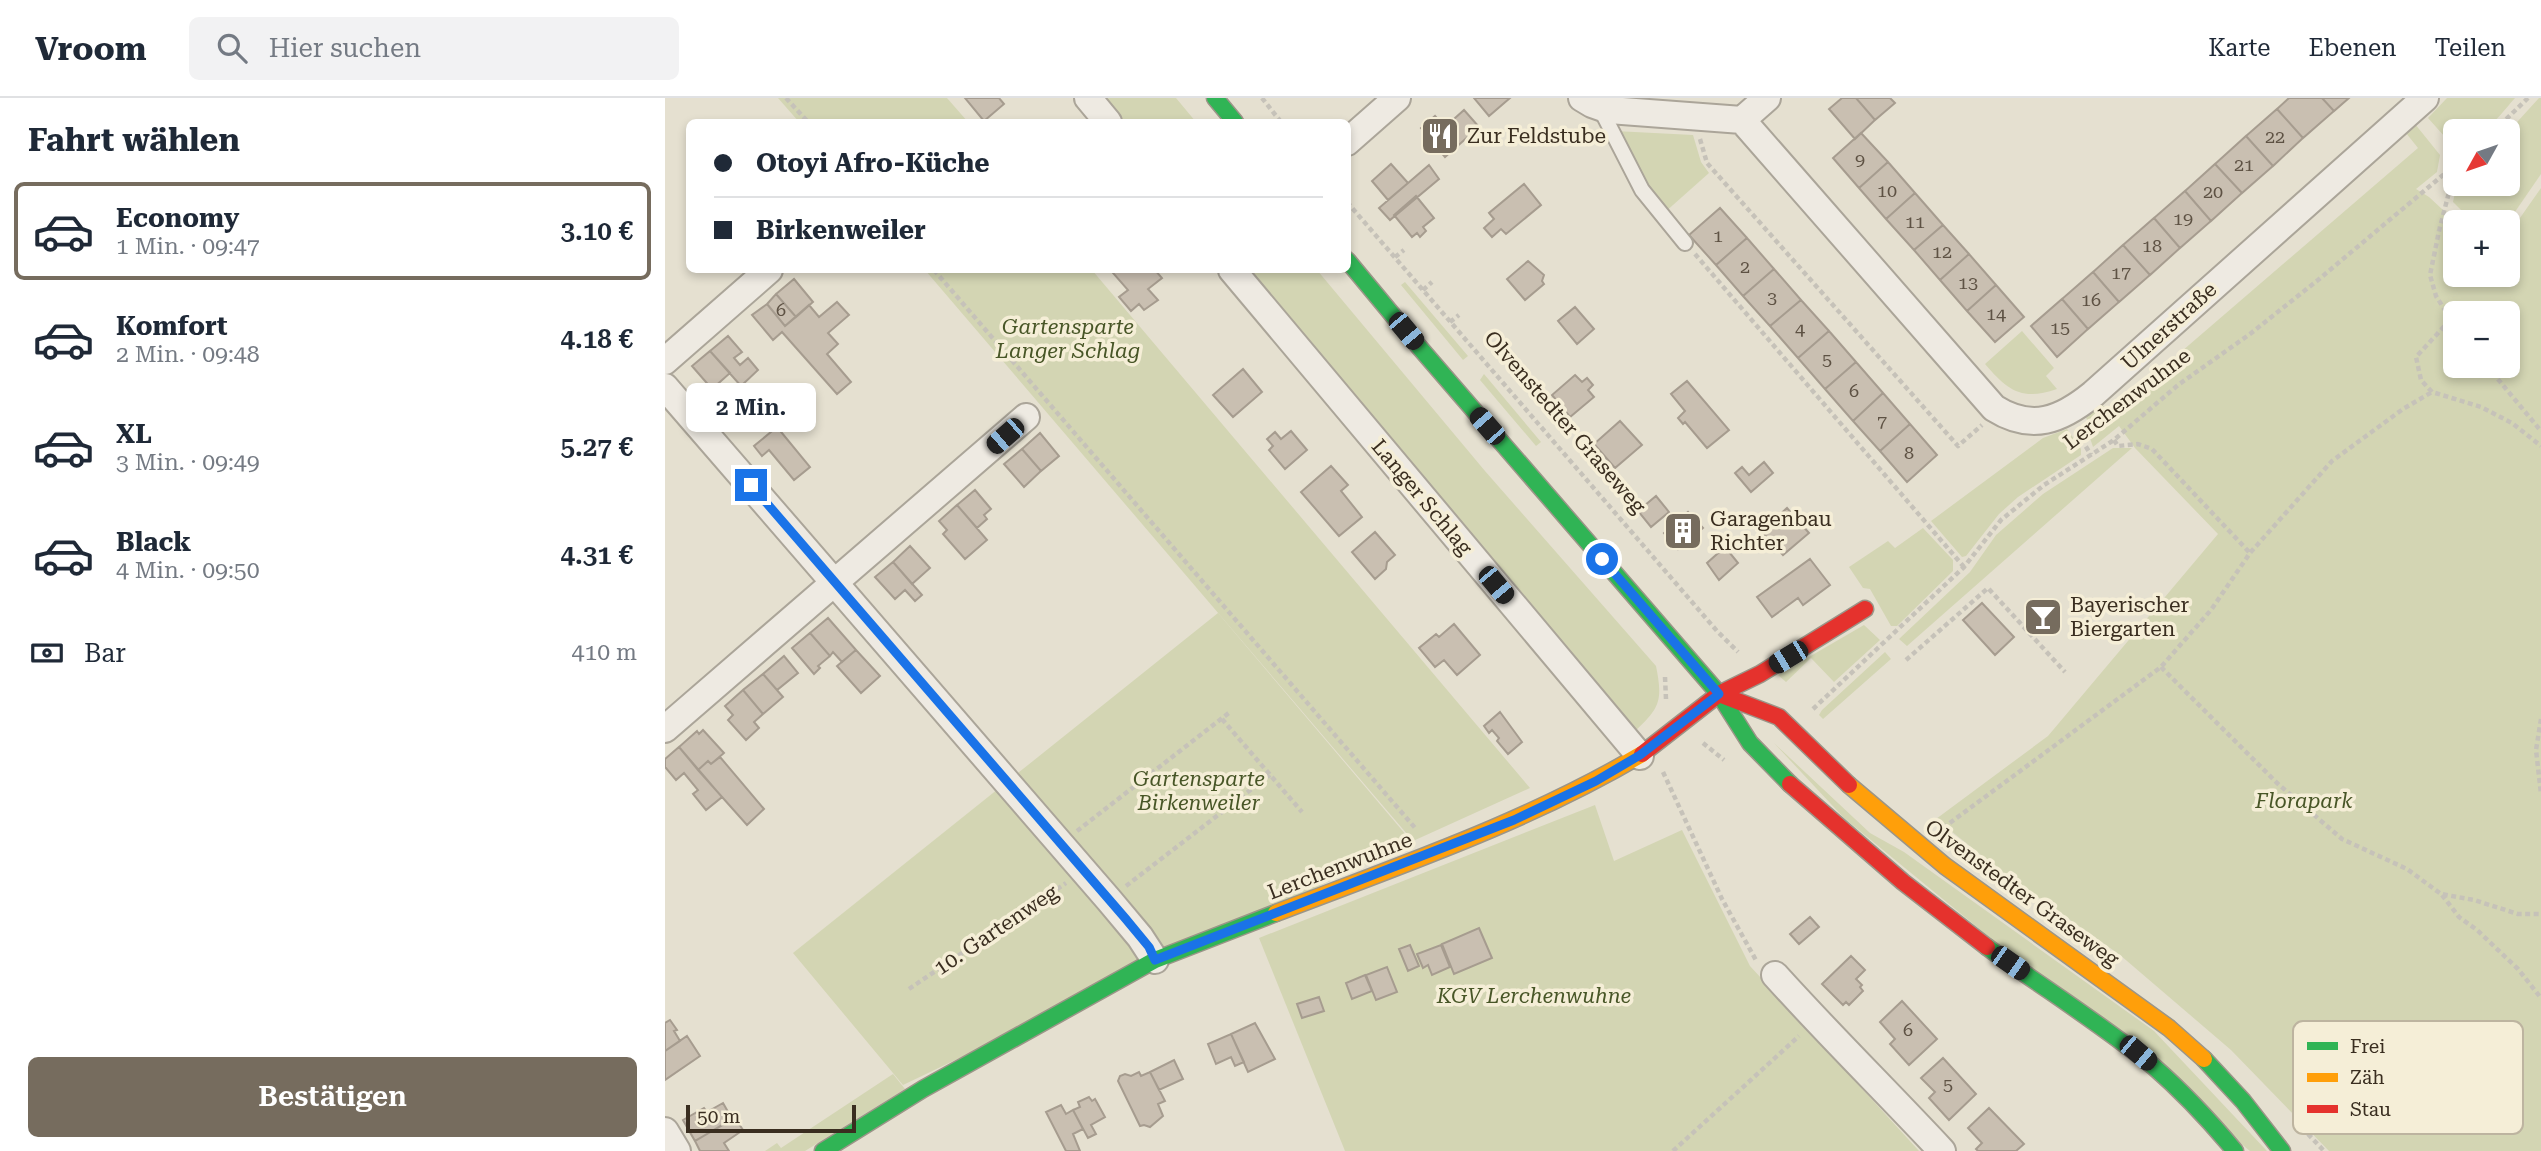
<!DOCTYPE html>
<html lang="de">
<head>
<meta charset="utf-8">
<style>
	:root { --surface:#fff; --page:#f2f2f3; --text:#1f2937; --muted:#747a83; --line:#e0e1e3; --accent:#766c5e }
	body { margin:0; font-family:"Roboto Serif",serif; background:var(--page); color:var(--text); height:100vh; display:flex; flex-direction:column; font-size:26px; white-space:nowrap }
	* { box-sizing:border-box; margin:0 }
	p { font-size:23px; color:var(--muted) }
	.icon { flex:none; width:38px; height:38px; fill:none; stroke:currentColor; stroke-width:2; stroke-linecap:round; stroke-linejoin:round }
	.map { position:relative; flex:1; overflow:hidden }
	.panel { display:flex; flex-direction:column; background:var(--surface); width:665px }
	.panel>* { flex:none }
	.banner { position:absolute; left:21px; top:21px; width:665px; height:154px; border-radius:10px; box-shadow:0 4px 10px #0003; display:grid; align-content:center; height:154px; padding:0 28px; background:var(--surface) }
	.needle { width:46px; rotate:230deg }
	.fabs { position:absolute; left:1778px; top:21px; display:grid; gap:14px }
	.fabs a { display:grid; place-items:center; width:77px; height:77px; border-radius:10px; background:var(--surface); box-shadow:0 4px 10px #0003; font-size:35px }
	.scale { position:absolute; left:21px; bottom:18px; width:170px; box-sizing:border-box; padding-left:7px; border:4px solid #3a2e20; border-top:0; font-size:19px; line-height:24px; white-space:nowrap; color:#3a2e20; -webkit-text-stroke:5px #f5eed7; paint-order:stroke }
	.end { position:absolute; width:32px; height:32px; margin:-16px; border:9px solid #1a73e8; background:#fff; box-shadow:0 0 0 4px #fff }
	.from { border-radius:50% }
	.bubble { position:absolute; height:49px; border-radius:10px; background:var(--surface); box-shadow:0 4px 10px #0003; font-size:23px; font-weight:600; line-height:49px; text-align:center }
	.car { position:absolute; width:21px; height:42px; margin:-21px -10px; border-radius:9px; box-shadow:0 0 5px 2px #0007; background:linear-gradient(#222 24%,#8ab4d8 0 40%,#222 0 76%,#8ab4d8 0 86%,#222 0) }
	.banner b { display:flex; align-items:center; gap:24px; height:66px; font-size:26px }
	.banner b+b { border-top:2px solid var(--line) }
	.banner i { width:18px; height:18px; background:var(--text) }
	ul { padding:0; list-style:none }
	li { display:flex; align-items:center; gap:21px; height:98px; margin:0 14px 10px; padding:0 14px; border:4px solid transparent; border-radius:10px }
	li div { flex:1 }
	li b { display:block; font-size:26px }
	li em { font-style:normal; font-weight:600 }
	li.current { border-color:var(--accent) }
	li>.icon { width:63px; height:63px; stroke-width:1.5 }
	h2 { padding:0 28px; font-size:32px; line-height:84px }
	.pay { display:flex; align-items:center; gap:18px; height:77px; padding:0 28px; font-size:26px }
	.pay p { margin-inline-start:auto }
	.button { display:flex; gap:14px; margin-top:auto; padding:14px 28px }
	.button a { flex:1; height:80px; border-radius:10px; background:var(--accent); color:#fff; font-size:28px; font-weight:600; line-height:80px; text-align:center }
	header { display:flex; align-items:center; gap:42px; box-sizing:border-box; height:98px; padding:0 35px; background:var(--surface); border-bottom:2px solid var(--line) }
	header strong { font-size:33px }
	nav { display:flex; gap:38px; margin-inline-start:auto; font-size:24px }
	.search { width:490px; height:63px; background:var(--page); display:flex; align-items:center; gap:18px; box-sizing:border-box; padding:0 24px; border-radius:10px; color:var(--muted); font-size:26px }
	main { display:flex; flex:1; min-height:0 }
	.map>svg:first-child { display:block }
	.green { fill:#d3d5b3; fill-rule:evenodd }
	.building { fill:#c9bfb1; stroke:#a69c8f; stroke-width:2 }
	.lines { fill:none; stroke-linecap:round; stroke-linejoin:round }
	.lane-casing { stroke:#aba599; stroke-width:18 }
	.street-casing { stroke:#aba599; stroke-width:30 }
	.fast-casing { stroke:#9b9588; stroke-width:19 }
	.slow-casing { stroke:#9b9588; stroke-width:19 }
	.jam-casing { stroke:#9b9588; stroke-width:19 }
	.path { stroke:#c6c2b9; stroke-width:4.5; stroke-dasharray:5 3.5; stroke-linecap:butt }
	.lane { stroke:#eeeae2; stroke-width:14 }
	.street { stroke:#eeeae2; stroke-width:26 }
	.fast { stroke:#30b455; stroke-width:16 }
	.slow { stroke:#ff9f0a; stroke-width:16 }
	.jam { stroke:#e5322d; stroke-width:16 }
	.route { stroke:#1a73e8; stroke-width:9 }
	.labels { text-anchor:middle; stroke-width:7; stroke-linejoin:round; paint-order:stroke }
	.number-label { font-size:18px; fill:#5e5244 }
	.poi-label { font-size:21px; fill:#3a2e20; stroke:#f5eed7; text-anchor:start }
	.street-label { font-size:21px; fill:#3a2e20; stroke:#f5eed7 }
	.park-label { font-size:21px; font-style:italic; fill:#485627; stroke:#f5eed7 }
	.key { fill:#f5eed7; stroke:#bdb4a0; stroke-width:2 }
	.key-label { font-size:19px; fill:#3a2e20 }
</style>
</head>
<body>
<header>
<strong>Vroom</strong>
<div class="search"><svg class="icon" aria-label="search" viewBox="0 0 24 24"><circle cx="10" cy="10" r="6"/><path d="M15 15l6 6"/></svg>Hier suchen</div>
<nav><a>Karte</a><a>Ebenen</a><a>Teilen</a></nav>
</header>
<main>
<section class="panel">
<h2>Fahrt wählen</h2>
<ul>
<li class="current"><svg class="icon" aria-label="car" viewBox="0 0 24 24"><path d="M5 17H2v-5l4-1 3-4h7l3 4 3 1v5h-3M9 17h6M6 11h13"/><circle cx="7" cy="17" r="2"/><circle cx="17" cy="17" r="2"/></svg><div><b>Economy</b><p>1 Min. · 09:47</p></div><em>3.10 €</em></li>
<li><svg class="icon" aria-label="car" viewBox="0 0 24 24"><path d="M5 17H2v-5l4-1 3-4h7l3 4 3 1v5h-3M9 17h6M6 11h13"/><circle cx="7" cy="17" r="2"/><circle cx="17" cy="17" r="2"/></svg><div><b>Komfort</b><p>2 Min. · 09:48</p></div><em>4.18 €</em></li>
<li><svg class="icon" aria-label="car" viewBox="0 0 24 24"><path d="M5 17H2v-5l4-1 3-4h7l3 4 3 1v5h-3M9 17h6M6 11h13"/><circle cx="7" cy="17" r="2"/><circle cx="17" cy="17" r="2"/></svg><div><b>XL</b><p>3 Min. · 09:49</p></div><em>5.27 €</em></li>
<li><svg class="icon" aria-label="car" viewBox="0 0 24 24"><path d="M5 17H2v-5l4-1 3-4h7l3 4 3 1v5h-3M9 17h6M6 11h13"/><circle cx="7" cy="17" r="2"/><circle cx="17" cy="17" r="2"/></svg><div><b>Black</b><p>4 Min. · 09:50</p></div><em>4.31 €</em></li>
</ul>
<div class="pay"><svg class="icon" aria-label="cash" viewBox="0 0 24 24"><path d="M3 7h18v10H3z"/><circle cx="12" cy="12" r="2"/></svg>Bar<p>410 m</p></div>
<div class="button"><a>Bestätigen</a></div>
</section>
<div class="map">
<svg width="1876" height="1053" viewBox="0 0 1876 1053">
	<rect width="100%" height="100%" fill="#e5e0d0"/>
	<!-- green -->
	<path class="green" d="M113,0H282L303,24H134Z
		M430,0H511L531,24H451Z
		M1782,0H1850C1826,27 1828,33 1790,33V47L1788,48L1763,20Z
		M1874,0H1876V76L1843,124H1808L1788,104L1791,90L1795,86H1843V34Z
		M1750,26L1775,57L1772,74L1751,91L1764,99L1791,124L1790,177H1843V137L1876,90V1053H1664L1566,952L1455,857L1336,773L1271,721L1383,638L1553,436L1470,350L1454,328L1428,349L1425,340L1431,336L1420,318L1434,303L1445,315L1753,50L1741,35ZM1790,215H1843V268H1790Z
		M950,33L1028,37L1036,64L1044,75L999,115Z
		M260,172H427L865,690L748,743Z
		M575,172H652L820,373L991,568C998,603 995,610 969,634Z
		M740,184L803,258L798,262L736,187Z
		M1357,233L1389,270L1381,278L1392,291C1357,303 1343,293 1320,266Z
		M819,276L876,344L871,348L815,282Z
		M1402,331L1416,351V357L1353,399L1334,416L1301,458L1297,459L1266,423L1378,340Z
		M1448,350H1467L1242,548L1234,541L1305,474L1331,437L1378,396Z
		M1258,430L1288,462V473L1232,528H1226L1205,491L1198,490L1184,469L1223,443L1230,450Z
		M553,515L747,744L238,987L128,855Z
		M1199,527L1215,542L1169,584L1146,560L1121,584L1113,577Z
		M1220,554L1226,561L1158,621L1154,617L1157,612Z
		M1109,645L1205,735L1239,754L1489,933L1602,1053H1585L1179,720Z
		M930,707L949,763L1017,732L1085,868L1254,1053H680L594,840Z
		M228,976L240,991L140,1053H100L112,1045L116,1050Z"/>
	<!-- building -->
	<path class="building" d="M300,0H334L339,6L319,23Z
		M809,0H845L824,18Z
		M1177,0H1191L1210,22L1190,41L1164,11Z
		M1191,0H1225L1230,5L1210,22Z
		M1624,0H1657L1669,13L1638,40L1612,11Z
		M1657,0H1684L1669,13Z
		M1612,11L1638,40L1608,68L1581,38Z
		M799,12L814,29L780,59L756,30L770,18L780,29Z
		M1196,35L1223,64L1194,90L1168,60Z
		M1581,38L1608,68L1577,95L1550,66Z
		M1223,64L1250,95L1221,121L1194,90Z
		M726,66L743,85L723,102L707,83Z
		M1550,66L1577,95L1546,123L1520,93Z
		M764,67L774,81L725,122L714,110Z
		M859,86L876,107L841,136L836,131L827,139L819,130L829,121L824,115Z
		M1520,93L1546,123L1515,150L1489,120Z
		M1250,95L1278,127L1249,152L1221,121Z
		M751,98L769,120L758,129L761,133L755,139L752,135L747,139L729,117Z
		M1055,110L1082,140L1051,167L1024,137Z
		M1489,120L1515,150L1485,177L1458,147Z
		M1278,127L1304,156L1275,182L1249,152Z
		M1082,140L1109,171L1078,198L1051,167Z
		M1458,147L1485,177L1454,204L1428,174Z
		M1304,156L1331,187L1302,213L1275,182Z
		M863,163L879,177L877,183L879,186L860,202L842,181Z
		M1109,171L1136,202L1105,228L1078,198Z
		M452,172H490L497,180L483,191L493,202L479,212L474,206L466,213L454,199L463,192L448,175Z
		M1428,174L1454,204L1423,231L1397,201Z
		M129,181L148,204L131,219L111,196Z
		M1331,187L1359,219L1330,244L1302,213Z
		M111,196L131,219L120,228L102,206Z
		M1397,201L1423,231L1392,259L1366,228Z
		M1136,202L1164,233L1133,260L1105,228Z
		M172,204L184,217L163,235L173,246L162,256L186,284L172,296L117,234L108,242L87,217L102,206L120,228L144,207L154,219Z
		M910,209L929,231L912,246L893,223Z
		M1164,233L1191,264L1160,291L1133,260Z
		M63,238L77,254L69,260L75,267L83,260L93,272L76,288L45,253Z
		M45,253L65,275L47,291L27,268Z
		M1191,264L1218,295L1188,323L1160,291Z
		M578,271L597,294L568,319L548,297Z
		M910,277L917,284L922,280L928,287L923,292L929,299L905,319L887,297Z
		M1022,283L1064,332L1042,350L1020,324L1018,326L1013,320L1020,313L1006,296Z
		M1218,295L1245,326L1215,353L1188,323Z
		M955,323L977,347L950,370L929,346Z
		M1245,326L1272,357L1242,384L1215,353Z
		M112,329L145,369L129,382L104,352L97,358L89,348Z
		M626,333L642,352L620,371L604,352L608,348L602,341L610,334L616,341Z
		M375,335L394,358L376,373L357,351Z
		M357,351L376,373L359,389L339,366Z
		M1099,364L1108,375L1086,394L1070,375L1077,369L1084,377Z
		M666,368L683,387L676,393L697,419L674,438L636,394Z
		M310,392L326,411L319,417L322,421L312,430L292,407Z
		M991,398L1004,414L986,429L973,413Z
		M292,407L322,442L300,461L278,436L282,432L274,423Z
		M1122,410L1144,435L1118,457L1096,433Z
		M1023,414L1038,430L1013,451L999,435Z
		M710,434L730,457L722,464L721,471L710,481L687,454Z
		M245,448L265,470L247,486L228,464Z
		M1060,449L1073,465L1054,482L1042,465Z
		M1145,461L1165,487L1138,507L1133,500L1107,519L1092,499Z
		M228,464L257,497L250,503L240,492L230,501L210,479Z
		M1317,505L1349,539L1330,557L1298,522Z
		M163,520L191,552L177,564L168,554L165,558L145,535Z
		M789,526L815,557L792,577L779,562L770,569L754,550L771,536L774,539Z
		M145,535L165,558L153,568L155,570L149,576L127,550Z
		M191,552L215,578L196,595L172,568Z
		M119,558L133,575L112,592L98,576Z
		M98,576L118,599L98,616L78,592Z
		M78,592L98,616L89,624L94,630L81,642L63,622L68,617L60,608Z
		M835,614L857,644L843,656L832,643L834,640L827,632L824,635L819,628Z
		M38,632L59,655L46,666L43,663L33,672L14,649L32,633L34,636Z
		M14,649L57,699L41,712L28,696L33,692L19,675L11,682L0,669V661Z
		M55,659L99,711L82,727L33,672L43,663L46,666Z
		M1145,819L1154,829L1134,846L1125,836Z
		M814,830L827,860L789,876L777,846Z
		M745,847L754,868L743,873L734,851Z
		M776,847L785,869L767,877L763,867L758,870L752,856Z
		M1186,858L1200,872L1191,881L1197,887L1195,889L1198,893L1184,907L1181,904L1178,907L1157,886Z
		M722,869L732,894L711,902L701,877Z
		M700,877L707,893L687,901L681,885Z
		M654,899L659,913L637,920L632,906Z
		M1237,903L1272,941L1244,967L1225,946L1230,941L1215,924Z
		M5,922L12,932L9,933L15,943L0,953V925Z
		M590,925L610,961L583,974L566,936Z
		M566,936L579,964L570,968L566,959L551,966L543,946Z
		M22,938L35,958L0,982V953Z
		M1278,960L1311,996L1284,1022L1264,1000L1270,994L1256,980Z
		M509,962L518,981L494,992L485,974Z
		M474,974L476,978L485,974L500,1003L493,1006L498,1018L485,1029L479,1027L475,1028L453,983L455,978L460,976L466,978Z
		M424,999L427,1003L430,1001L440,1019L426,1027L431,1036L423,1040L408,1012L415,1009L413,1004Z
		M58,1005L67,1021L30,1043L18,1022L39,1010L42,1014Z
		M396,1007L401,1016L408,1012L418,1031L408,1036L415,1053H401L381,1014Z
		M1324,1010L1359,1046L1351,1053H1313L1311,1051L1317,1045L1303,1030Z
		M70,1020L78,1032L59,1045L64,1053H35L30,1043Z"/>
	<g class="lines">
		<defs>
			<path id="lane" d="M935,10L977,92L1020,145"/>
			<path id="street" d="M423,0L443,24
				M917,0L927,6L944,12L1077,22L1102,0
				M1077,22L1329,310C1367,334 1396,322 1428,296L1760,0
				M682,44L732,0
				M567,172L975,658
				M0,263L104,172
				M0,289L444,802L475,839L490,862
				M0,631L361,319
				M1110,877C1164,937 1222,994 1277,1053
				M0,1033L12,1053"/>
			<path id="fast" d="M550,0L570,24
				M682,162L755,250L1054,596L1085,645L1125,686
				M1322,849C1377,889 1435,925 1488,968C1518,994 1545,1023 1570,1053
				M1539,961L1578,1003L1617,1053
				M158,1053L258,991L490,862L611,815"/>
			<path id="slow" d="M1184,687L1280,768L1504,930L1539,961
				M611,815C736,767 862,724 977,656"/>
			<path id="jam" d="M1054,596L1114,619L1184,687
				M977,656L1054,596L1095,576L1200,511
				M1125,686L1238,784L1322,849"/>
		</defs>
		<!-- lane casing -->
		<use href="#lane" class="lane-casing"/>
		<!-- street casing -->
		<use href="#street" class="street-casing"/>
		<!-- fast casing -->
		<use href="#fast" class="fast-casing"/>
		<!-- slow casing -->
		<use href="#slow" class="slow-casing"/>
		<!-- jam casing -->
		<use href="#jam" class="jam-casing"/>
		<!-- path -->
		<path class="path" d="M121,0L143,24
			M597,0L616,24
			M1829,33L1863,0
			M1035,41L1042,65L1293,348L1317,327
			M1790,71L1774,133L1765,177L1771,198L1790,228
			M682,104L1052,533L1073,554
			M1030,156L1299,469
			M730,159L739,152
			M269,172L751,731
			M758,192L767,184
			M1785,222L1751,259L1756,282L1767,294L1816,309L1847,325L1876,348
			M785,224L794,217
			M1822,268L1876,333
			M1412,334L1426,357
			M1449,342L1453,348L1473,346L1487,351L1585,455
			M1241,562L1323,490L1400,574
			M1496,569L1612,685L1677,741L1742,771L1776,796L1809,802L1853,816H1876
			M1000,579L1001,601
			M1148,611L1299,469L1336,422L1379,387L1449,342L1513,287L1585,236L1653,182L1790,67
			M557,621L637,714
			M1876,621L1871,652L1876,696
			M1038,645L1059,662
			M998,674L1057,801L1092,864
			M1278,730L1496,569L1546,512L1585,455L1667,363L1738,311L1767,294
			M412,733L565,614
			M461,788L605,677
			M1777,797L1794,819L1812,832L1853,871L1876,900
			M244,891L401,785
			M1643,1036L1659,1053
			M1008,1053L1134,938"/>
		<!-- lane -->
		<use href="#lane" class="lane"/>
		<!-- street -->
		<use href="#street" class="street"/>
		<!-- fast -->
		<use href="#fast" class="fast"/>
		<!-- slow -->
		<use href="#slow" class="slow"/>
		<!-- jam -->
		<use href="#jam" class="jam"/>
	</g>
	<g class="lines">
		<!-- route -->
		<path class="route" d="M86,387L460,820L484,849L490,862L849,722L931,683L975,657L1054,596L937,461"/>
	</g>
	<!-- icons -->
	<defs>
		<symbol id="restaurant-square" viewBox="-11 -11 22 22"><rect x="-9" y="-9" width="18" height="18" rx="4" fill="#766c5e" stroke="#f5eed7"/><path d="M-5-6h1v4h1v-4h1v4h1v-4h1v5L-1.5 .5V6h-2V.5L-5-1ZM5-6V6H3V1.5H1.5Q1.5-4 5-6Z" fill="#fff"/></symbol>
		<symbol id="building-square" viewBox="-11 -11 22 22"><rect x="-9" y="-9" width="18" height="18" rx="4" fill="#766c5e" stroke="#f5eed7"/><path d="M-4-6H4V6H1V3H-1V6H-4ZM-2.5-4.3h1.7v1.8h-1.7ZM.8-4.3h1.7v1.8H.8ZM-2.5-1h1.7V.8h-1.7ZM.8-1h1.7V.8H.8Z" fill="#fff"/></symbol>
		<symbol id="bar-square" viewBox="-11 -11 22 22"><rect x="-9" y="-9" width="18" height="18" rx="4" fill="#766c5e" stroke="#f5eed7"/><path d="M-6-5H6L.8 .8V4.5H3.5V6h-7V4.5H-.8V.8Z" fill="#fff"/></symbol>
	</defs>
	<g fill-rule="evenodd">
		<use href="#restaurant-square" x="753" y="16" width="44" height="44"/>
		<use href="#building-square" x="996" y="411" width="44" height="44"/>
		<use href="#bar-square" x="1356" y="497" width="44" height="44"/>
	</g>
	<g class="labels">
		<!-- number labels -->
		<g class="number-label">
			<text x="1610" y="45">22</text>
			<text x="1195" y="68">9</text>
			<text x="1579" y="73">21</text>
			<text x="1222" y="99">10</text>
			<text x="1548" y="100">20</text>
			<text x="1518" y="127">19</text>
			<text x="1250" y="130">11</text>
			<text x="1053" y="144">1</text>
			<text x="1487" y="154">18</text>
			<text x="1277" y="160">12</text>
			<text x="1080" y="175">2</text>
			<text x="1456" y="181">17</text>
			<text x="1303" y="191">13</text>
			<text x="1107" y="206">3</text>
			<text x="1426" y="208">16</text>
			<text x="116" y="218">6</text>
			<text x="1331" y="222">14</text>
			<text x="1395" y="236">15</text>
			<text x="1135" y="237">4</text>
			<text x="1162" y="268">5</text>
			<text x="1189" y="299">6</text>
			<text x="1217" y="330">7</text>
			<text x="1244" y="361">8</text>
			<text x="1243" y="938">6</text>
			<text x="1283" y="993">5</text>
		</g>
		<!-- poi labels -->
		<g class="poi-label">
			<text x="802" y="45">Zur Feldstube</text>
			<text x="1045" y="428">Garagenbau<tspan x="1045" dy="24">Richter</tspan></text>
			<text x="1405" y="514">Bayerischer<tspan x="1405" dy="24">Biergarten</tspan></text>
		</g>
		<!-- street labels -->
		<g class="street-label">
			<text transform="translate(1504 228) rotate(-42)" y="7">Ulnerstraße</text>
			<text transform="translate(1462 301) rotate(-37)" y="7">Lerchenwuhne</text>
			<text transform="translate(900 324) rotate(49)" y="7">Olvenstedter Graseweg</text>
			<text transform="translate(757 399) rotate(50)" y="7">Langer Schlag</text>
			<text transform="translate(675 768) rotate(-21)" y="7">Lerchenwuhne</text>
			<text transform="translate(1357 795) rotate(36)" y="7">Olvenstedter Graseweg</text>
			<text transform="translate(331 832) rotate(-34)" y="7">10. Gartenweg</text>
		</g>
		<!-- park labels -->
		<g class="park-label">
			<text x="403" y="236">Gartensparte<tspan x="403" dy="24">Langer Schlag</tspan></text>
			<text x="534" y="688">Gartensparte<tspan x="534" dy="24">Birkenweiler</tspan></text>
			<text x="1639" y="710">Florapark</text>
			<text x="869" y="905">KGV Lerchenwuhne</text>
		</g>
	</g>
	<!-- legend -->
	<rect x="1628" y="923" width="230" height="113" rx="10" class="key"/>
	<rect x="1642" y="944" width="31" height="8" fill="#30b455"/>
	<rect x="1642" y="975" width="31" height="9" fill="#ff9f0a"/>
	<rect x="1642" y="1007" width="31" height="8" fill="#e5322d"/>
	<g class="key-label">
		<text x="1685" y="955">Frei</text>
		<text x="1685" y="986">Zäh</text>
		<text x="1685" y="1018">Stau</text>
	</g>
</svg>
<div class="fabs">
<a><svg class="needle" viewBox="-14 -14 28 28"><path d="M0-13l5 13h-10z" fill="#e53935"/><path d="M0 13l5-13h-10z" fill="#747a83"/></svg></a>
<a>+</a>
<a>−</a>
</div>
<div class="scale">50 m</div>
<i class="end from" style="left:937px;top:461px"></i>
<i class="end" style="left:86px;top:387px"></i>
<div class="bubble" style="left:21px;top:285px;width:130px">2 Min.</div>
<i class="car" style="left:741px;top:233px;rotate:140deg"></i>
<i class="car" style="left:822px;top:328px;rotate:319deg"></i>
<i class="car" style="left:340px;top:338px;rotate:229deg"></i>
<i class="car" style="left:831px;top:487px;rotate:140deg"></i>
<i class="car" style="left:1123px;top:559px;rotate:239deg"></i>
<i class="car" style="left:1345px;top:865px;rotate:125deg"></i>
<i class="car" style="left:1473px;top:955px;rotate:130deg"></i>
<div class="banner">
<b><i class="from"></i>Otoyi Afro-Küche</b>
<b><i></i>Birkenweiler</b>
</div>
</div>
</main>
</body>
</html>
